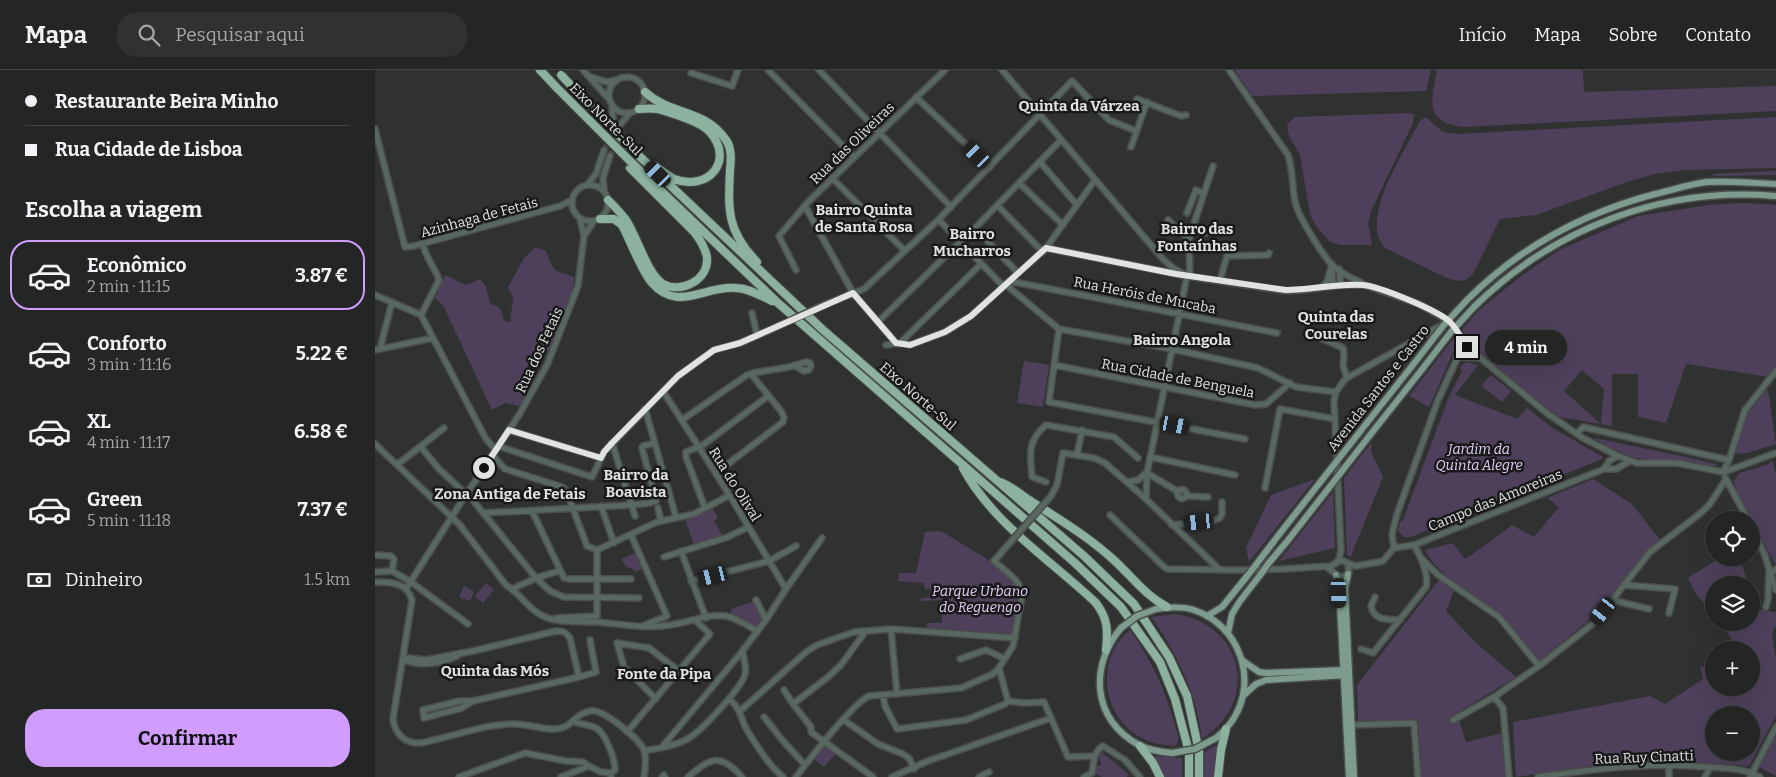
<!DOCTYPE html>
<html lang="pt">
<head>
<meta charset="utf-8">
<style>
	:root { --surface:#232624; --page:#2f3231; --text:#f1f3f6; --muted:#a3a5a6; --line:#404341; --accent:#d09dff }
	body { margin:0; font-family:Bitter,serif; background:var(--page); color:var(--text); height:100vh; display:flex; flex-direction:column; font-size:19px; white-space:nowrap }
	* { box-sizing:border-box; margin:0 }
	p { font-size:16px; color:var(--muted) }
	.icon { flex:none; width:28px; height:28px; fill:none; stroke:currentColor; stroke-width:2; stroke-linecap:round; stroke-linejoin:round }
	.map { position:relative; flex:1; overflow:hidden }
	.drawer { display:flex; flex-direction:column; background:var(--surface); width:375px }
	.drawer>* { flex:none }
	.guide { display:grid; align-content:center; height:110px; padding:0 25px; background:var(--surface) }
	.buttons { position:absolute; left:1330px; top:441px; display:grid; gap:10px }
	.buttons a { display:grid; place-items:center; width:55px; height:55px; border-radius:50%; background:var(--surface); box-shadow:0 5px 20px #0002,0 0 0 1px var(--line); font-size:25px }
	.end { position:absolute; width:22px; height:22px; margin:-11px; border:6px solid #e1e3e2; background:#111; box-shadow:0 0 0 2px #111 }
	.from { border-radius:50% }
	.bubble { position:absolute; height:35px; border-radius:18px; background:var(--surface); box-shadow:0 5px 20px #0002,0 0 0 1px var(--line); font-size:16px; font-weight:700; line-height:35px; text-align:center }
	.car { position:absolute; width:15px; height:30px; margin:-15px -8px; border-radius:6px; box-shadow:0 0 4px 1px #0007; background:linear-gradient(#222 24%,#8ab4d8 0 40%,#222 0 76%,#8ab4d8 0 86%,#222 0) }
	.guide b { display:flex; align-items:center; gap:18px; height:48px; font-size:19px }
	.guide b+b { border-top:1px solid var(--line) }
	.guide i { width:12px; height:12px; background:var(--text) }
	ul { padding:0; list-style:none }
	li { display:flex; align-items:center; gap:15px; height:70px; margin:0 10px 8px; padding:0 15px; border:2px solid transparent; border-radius:20px }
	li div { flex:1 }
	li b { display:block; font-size:19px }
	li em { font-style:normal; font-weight:700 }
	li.on { border-color:var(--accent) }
	li>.icon { width:45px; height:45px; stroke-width:1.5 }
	h2 { padding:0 25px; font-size:22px; line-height:60px }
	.pay { display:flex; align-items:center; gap:12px; height:55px; padding:0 25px; font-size:19px }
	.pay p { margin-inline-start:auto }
	.action { display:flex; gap:10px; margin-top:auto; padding:10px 25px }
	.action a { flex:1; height:58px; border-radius:20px; background:var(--accent); color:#111; font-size:20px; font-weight:700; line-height:58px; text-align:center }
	header { display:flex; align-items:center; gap:30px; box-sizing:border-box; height:70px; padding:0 25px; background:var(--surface); border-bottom:1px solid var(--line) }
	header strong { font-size:24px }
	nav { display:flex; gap:28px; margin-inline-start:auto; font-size:18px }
	.search { width:350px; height:45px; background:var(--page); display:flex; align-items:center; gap:12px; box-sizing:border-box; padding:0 18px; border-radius:20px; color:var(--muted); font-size:19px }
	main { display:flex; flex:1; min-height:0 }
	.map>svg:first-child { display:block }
	.green { fill:#4e405b; fill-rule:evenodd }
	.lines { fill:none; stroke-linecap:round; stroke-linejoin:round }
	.minor-tunnel { stroke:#4a4d4b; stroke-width:5; stroke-dasharray:5 2.5; stroke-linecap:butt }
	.minor-casing { stroke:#4b4e4c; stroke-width:8 }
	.major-casing { stroke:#4b4e4c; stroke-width:9 }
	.highway-casing { stroke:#4b4e4c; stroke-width:10 }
	.minor { stroke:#58675f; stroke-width:5 }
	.major { stroke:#7d9c8d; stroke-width:6 }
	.highway { stroke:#8cb19e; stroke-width:8 }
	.minor-bridge-casing { stroke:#4b4e4c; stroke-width:8; stroke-linecap:butt }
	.major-bridge-casing { stroke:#4b4e4c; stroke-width:9; stroke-linecap:butt }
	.highway-bridge-casing { stroke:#4b4e4c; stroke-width:10; stroke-linecap:butt }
	.minor-bridge { stroke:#58675f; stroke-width:5 }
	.major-bridge { stroke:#7d9c8d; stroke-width:6 }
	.highway-bridge { stroke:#8cb19e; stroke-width:8 }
	.route { stroke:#e1e3e2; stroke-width:6 }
	.labels { text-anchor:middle; stroke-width:5; stroke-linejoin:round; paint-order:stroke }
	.street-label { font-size:14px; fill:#e1e3e2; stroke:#181918 }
	.park-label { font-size:14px; font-style:italic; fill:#e3cef9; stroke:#181918 }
	.neighbourhood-label { font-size:15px; font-weight:bold; fill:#e1e3e2; stroke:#181918 }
</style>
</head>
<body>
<header>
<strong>Mapa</strong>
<div class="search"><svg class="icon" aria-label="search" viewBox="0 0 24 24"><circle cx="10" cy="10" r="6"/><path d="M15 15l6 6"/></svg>Pesquisar aqui</div>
<nav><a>Início</a><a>Mapa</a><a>Sobre</a><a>Contato</a></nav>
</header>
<main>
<section class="drawer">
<div class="guide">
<b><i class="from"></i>Restaurante Beira Minho</b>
<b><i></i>Rua Cidade de Lisboa</b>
</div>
<h2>Escolha a viagem</h2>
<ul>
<li class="on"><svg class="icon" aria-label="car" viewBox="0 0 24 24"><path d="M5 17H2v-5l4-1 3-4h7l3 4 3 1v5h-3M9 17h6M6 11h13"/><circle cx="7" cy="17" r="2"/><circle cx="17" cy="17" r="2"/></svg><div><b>Econômico</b><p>2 min · 11:15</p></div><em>3.87 €</em></li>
<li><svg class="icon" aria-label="car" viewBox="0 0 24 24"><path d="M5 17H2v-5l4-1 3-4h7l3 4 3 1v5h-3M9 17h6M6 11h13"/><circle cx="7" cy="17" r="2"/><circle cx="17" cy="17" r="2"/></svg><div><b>Conforto</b><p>3 min · 11:16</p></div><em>5.22 €</em></li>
<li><svg class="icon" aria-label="car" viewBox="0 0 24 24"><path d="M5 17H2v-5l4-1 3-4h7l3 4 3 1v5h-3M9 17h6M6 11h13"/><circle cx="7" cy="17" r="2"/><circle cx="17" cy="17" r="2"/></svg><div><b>XL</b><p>4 min · 11:17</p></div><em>6.58 €</em></li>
<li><svg class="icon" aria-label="car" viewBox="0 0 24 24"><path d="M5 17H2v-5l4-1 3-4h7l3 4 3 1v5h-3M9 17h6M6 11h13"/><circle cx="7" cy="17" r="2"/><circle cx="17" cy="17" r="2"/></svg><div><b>Green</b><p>5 min · 11:18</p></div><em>7.37 €</em></li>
</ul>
<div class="pay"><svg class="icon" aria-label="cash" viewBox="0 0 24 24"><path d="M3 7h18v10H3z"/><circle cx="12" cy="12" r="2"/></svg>Dinheiro<p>1.5 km</p></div>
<div class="action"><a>Confirmar</a></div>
</section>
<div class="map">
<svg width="1401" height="707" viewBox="0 0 1401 707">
	<rect width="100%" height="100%" fill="#2f3230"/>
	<!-- green -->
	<path class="green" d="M860,0H1056L1051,21L877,26Z
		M1062,0H1208L1209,22L1401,16V41L1089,57C1049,53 1056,31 1062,0Z
		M1035,43L1039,45L1038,53L997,139L993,153L997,175H966L955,172L941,156L935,144L925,85L914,66L912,54L920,47Z
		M1401,47V98L1309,100L1280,104L1252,112L1161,145L1125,149L1099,202C1092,213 1082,212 1072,208L1010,178C1006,172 1002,167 1002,161C999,126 1029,82 1045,51L1049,48H1052L1068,62L1083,64Z
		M1397,101H1401V105L1339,106L1337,104Z
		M1369,133L1401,135V296L1394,307L1311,294L1291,353L1263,347V304H1237V356L1184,347L1137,311L1095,274L1087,260L1103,241L1146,206L1184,180L1263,146L1333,135ZM1207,300L1229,319L1226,354L1189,321Z
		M161,177L171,181C180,204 178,199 199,207L198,227L177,276L168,287L156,289L152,297L158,304L160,311L144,336L130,333L117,340L68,235L60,228L70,205L91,215L105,209L111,217L115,233L125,238L129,251L135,252L138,228L133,217L149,188Z
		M1079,268L1080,278L1054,337L1034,326Z
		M649,291L674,295L668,337L642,333Z
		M1093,292L1103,295L1080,325L1142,349L1152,338L1176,357L1228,387L1227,389L1036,467H1029L1023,461L1025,452L1028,450L1075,324L1087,301L1085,298L1088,294Z
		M1116,305L1136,321L1127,332L1106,316Z
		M1392,319L1394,326L1401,374L1373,383L1359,384L1372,344Z
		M1219,368L1311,387L1344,395L1336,396L1314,392L1260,388L1233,377Z
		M997,372L996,382L1008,407L977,483L978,486H972L969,408Z
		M1397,390L1401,404V492L1400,494L1363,426L1359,411L1364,403L1392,395Z
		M940,409L874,492L871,478L896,425Z
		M1218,409L1257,434L1285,470L1273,479L1223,543L1164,591C1151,576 1139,559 1125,546C1100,523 1067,511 1050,480L1078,473L1090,489L1109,476L1137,455L1159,467L1184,437L1172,428Z
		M958,422L960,478L904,491Z
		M337,437L343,448L339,451L348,466L319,474L310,449H315Z
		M566,461L615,491L641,514L645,523L637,564L633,566L551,559L552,553H567V530L546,531V528L557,527V519H550L549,513L523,511L524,503H541L550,462Z
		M262,482L269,498L260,502L258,499L252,497L246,489Z
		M1345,488H1365L1373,515H1339V544L1321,524L1313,508Z
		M1064,510L1079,520L1071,541L1100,572L1141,607L1082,643L1091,672L1128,663L1131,707H1047L1043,650L983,651L982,615Z
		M111,513L119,520L108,533L100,526Z
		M89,516L99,522L95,531L84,527Z
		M1376,527L1380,539L1401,542V555L1397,563L1401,589V646L1374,696L1307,691H1251L1141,707L1138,652L1275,626L1290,634L1328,609L1325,597L1339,595V618H1376V580H1357L1356,578L1360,577L1351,559L1346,553L1376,552ZM1339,645H1376V682H1339Z
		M380,531L388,549L382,558L366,548L356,544V539Z
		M800,544C869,554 886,631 827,669C822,626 802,582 776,547Z
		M755,560C781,597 792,625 804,669L801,676C788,675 776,674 765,667C726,646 720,587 755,560Z
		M1401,665V706L1384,697Z
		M448,673L461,683L449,697L437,687Z
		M843,674L839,707H829L828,683Z
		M727,682L753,704L752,707H727L721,704L720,697L726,695L724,686Z
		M778,686L807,688V707H788L777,687Z"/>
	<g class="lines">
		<!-- minor-tunnel -->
		<path class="minor-tunnel" d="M229,80L238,48
			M235,86L245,55"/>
		<defs>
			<path id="minor" d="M208,0L234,29
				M393,0L479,87
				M444,0L576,137
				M627,0L787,188L798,198L812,206L911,221L928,220L966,215H990L1044,234L1074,251L1092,277L1173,344L1208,368L1243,386L1262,393H1302L1348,402
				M854,0L913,85C918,100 917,115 920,131C922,145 947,184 957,195C965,203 977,208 987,213
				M316,3L357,16L363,0
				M234 25a18 18 0 1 1 36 0a18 18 0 1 1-36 0Z
				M216,7L232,12L241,10
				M541,27L615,97
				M762,29L806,46L811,45
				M237,37L238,48
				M245,55L255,43
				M0,59L30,177L39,176L185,136L197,130
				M756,77L772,32
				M665,92L702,135
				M457,108L530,181
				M644,113L688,155
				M197 133a18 18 0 1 1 36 0a18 18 0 1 1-36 0Z
				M212,115L221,104L229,80
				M229,120L228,108L235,86
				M622,135L668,182
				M430,136L478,223L521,273
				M812,143L821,120L829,124
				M564,150L628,216
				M793,150L814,169
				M818,159L831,163
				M209,166L219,151
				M671,178L812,206L772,403L771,429
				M964,199L966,215
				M421,200L404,166L433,132L570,0
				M957,200L958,216
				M643,203L600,158L686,70
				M815,206L814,169L838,96
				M845,210L852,186L893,185L894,183
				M634,211L902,263
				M630,214L684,259L797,279L883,298L921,317L961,322
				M946,218L952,212L957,194
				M0,225L46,245
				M451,234L489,219L561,152L697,11L734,50L761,61
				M377,243L382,265
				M46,245L111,369L121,380
				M46,245L64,210C60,197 50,187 48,174
				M503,252L585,172
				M684,259L674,332L870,369
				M933,262L968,278L969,284L968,295L972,308
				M525,273L606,194
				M511,275L525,273L535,275L570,262L596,246L671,178L720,110
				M5,279L17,232
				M0,280L58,268
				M1086,287L1105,288
				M679,295L880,335L891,334L915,313
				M288,321L352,421L353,426H355L411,519
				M270,339L301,447
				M307,350L372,305L378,303L414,297L431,292L435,293L436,296L434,300L429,301L419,295
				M134,360L226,388
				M1202,364L1208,357L1354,390
				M237,373L260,446
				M0,374L84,454L131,515C147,525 156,544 176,549C191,553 207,551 222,552C246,554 270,559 295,555C313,553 333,543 351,546C362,548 373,556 382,561
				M123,376L217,407L229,382L303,306L339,280L365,273L399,258
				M46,377L64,399L91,424
				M117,385L130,399L187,417L191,420L212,476L222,480
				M702,385L707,360
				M775,387L860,405
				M23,394L69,358
				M1229,399L1234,391L1243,386
				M1348,402L1354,390L1370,340L1401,301
				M1349,402L1401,383
				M341,403L408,352L409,347L406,341L376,304
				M772,403L804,422
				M1350,407L1373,450
				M671,412L657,407C655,385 652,371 671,355L739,367L763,388
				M753,412L763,410L771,403
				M890,418L905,339L960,349
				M802.5 424a4.5 4.5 0 1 1 9 0a4.5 4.5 0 1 1-9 0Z
				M92,423L161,508L175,521L189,527L264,528
				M676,426L682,415L688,383L719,388L730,393L771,429L845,500
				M812,426L833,427
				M226,436L239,473
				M283,438L286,451
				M330,438L311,387V382L328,375L393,326
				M157,441L189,508
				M108,443L257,435L275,433L281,431L267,378L268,376L280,373
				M735,445L786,494L792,499L863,500L909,499L956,496L966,490L980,496L1004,492L1008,491L1019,478L1039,475L1229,399H1241L1255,391
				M797,455L838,451L845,448L847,444V432
				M1376,457L1389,483L1401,520
				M256,465L292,546L270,555
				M1019,478L1017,464L1022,444L1063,330L1081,291L1087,269
				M222,480L282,452L319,444L353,426
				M306,481L331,548
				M0,485L16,486L19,489L17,501
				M289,487L353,467L373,457
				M1047,489L1063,505L1124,547L1164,596
				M962,492L964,489L966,480L959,331L961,322L970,309L1067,255
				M952,497L963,506L969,507L974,502L973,494
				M0,502L17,501L36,512L93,554
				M1396,504L1401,499
				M193,509H256
				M316,511L394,491L421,476
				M0,512C16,512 32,512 37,530L18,649C20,665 31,674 46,673C76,667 106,655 136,654C151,653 164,659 178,659C198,659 198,644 215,641C228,638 264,669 269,680C272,688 270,699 269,707
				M1249,515L1300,519L1294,543
				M31,519L83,437L144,345L172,295L203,216L209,166L205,149
				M137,519L161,508L184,501
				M1000,527L996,536C999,551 1012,549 1025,550
				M381,530L391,550
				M1237,530L1274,539
				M1391,537L1393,529L1394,501
				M181,548L222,546V480
				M516,559L522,624
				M490,562L466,595L453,607L418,634L436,657V662L498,707
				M986,579L998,583L1051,517C1054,503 1046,487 1039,475
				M28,589L34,588L51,590L98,581L181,561C188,561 191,562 195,568L204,607L98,631H85L48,640L49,648L87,638L98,631
				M28,589C42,598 73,593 86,583
				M585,589L611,580L630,589
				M624,598L633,631
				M204,607L221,602L215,570
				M409,620L418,634
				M508,625L510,636L522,659L591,650L630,634L633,631L649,633L669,632L693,687L719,686
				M1119,627L1128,638L1134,707
				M281,629L249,597L242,573L274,578L304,601
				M354,629C366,638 365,648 372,660C381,675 394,696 408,707
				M365,641L431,582L442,575L479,562L516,559L640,568
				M389,647L409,672L430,695
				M469,650L503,674L528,684L534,688L539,699
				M1078,650L1119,627L1164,596L1220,552L1275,482L1327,442L1335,434L1351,409
				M198,651C205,655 213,654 221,658C231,664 240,689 240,700L236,703
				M976,655L1039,653L1043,707
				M252,662L335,564L320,550
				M287,677L365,584L391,550L411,519L447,468
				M269,681C284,678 301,676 314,668C326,661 367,618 370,604C372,597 368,589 368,581
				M84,707L150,683L191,691L208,692L214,696
				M186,707L214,696L226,702L236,703V707
				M287,707L289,705L290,707
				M313,707C336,688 345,682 367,707
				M421,707C433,691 478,633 494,626L586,618L618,604L624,598L638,576L647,525C647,511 629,500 619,491L633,475
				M517,707L553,691L676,648
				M604,707L614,702
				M709,707L717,703C719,692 718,682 728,676L750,690L765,707
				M1163,707C1219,699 1275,692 1332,697C1351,698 1368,698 1385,707
				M1294,707V695
				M1330,707L1335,697
				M1375,707L1401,657"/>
			<path id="major" d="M1092,230C1145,177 1208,143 1280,124C1297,120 1315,114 1332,112C1355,111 1378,113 1401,114
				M1099,237C1179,158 1288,116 1401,126
				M991,354L1037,296
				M999,360L1045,302
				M893,494L914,469
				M880,496L906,462
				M973,504L970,518L979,707
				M961,505L964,515L974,707
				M781,539C794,537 807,536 819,540C864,555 883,609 859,648C854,656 848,662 841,668
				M832,546L847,537L873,505
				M746,558C714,596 717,650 764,675C774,680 786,682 797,683
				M853,563L857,544L865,531L886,504
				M868,591L884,602L890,603L970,600
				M869,625L881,614L891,610L972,605"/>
			<path id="highway" d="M165,0L182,18
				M270,22C296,46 329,38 351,70C357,78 356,90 355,100C353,141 352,161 382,192
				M264,39C283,37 287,40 305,46C315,50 327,53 335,62C360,91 333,122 299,109C293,106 286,100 280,96
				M260,82L447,259L709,486L759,534L794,587L812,626L824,681V707
				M257,93L403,233L700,493L746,537L785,592L800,629L814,682V707
				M233,130C239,136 246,143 251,150C262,166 272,204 288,214C306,224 334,210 332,187C330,178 326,171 320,163L255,98
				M225,149H239L247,155C255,170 267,202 277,213C303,243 330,215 361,218C373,218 386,226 397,231
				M588,398C618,454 676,490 721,533C733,549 733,560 731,580
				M625,412C636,416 644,423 654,430C684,449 714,467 741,492C759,509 769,524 792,537
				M765,676L778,693L785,707
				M843,707L846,680L851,659"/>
		</defs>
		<!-- minor casing -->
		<use href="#minor" class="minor-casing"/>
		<!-- major casing -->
		<use href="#major" class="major-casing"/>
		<!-- highway casing -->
		<use href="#highway" class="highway-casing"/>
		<!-- minor -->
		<use href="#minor" class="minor"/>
		<!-- major -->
		<use href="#major" class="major"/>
		<!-- highway -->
		<use href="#highway" class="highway"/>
		<defs>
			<path id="minor-bridge" d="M399,258L451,234
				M633,475L676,426"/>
			<path id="major-bridge" d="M1037,296L1068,256L1092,230
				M1045,302L1076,262L1099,237
				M906,462L991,354
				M914,469L999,360
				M886,504L893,494
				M873,505L880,496
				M746,558L762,546L781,539
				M797,683L820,679L841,668"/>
			<path id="highway-bridge" d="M186,5L260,82
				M182,18L257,93"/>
		</defs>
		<!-- minor-bridge casing -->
		<use href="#minor-bridge" class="minor-bridge-casing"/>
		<!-- major-bridge casing -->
		<use href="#major-bridge" class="major-bridge-casing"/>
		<!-- highway-bridge casing -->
		<use href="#highway-bridge" class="highway-bridge-casing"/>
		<!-- minor-bridge -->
		<use href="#minor-bridge" class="minor-bridge"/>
		<!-- major-bridge -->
		<use href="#major-bridge" class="major-bridge"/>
		<!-- highway-bridge -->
		<use href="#highway-bridge" class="highway-bridge"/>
	</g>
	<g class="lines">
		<!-- route -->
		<path class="route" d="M109,398L134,360L226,388L229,382L237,373L303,306L339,280L365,273L478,223L521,273L535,275L570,262L596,246L671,178L801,204L911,220C937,220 962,213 988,215C1004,216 1064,241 1075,252C1082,259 1087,269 1092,277"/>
	</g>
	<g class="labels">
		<!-- street labels -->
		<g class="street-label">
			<text transform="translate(231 49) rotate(45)" y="5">Eixo Norte-Sul</text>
			<text transform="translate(477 73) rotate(-44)" y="5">Rua das Oliveiras</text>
			<text transform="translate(104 147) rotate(-15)" y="5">Azinhaga de Fetais</text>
			<text transform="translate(770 225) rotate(11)" y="5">Rua Heróis de Mucaba</text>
			<text transform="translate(164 280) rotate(-65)" y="5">Rua dos Fetais</text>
			<text transform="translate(803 308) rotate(11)" y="5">Rua Cidade de Benguela</text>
			<text transform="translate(1003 318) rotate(-52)" y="5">Avenida Santos e Castro</text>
			<text transform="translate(543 326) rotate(41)" y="5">Eixo Norte-Sul</text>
			<text transform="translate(360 414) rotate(58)" y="5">Rua do Olival</text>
			<text transform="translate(1120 430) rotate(-22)" y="5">Campo das Amoreiras</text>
			<text transform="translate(1269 687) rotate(-2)" y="5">Rua Ruy Cinatti</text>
		</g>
		<!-- park labels -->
		<g class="park-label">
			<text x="1104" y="384">Jardim da<tspan x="1104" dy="16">Quinta Alegre</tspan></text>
			<text x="605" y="526">Parque Urbano<tspan x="605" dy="16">do Reguengo</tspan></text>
		</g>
		<!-- neighbourhood labels -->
		<g class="neighbourhood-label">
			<text x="704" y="41">Quinta da Várzea</text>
			<text x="489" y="145">Bairro Quinta<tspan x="489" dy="17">de Santa Rosa</tspan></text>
			<text x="822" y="164">Bairro das<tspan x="822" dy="17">Fontaínhas</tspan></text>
			<text x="597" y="169">Bairro<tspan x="597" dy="17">Mucharros</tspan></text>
			<text x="961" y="252">Quinta das<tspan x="961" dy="17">Courelas</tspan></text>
			<text x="807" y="275">Bairro Angola</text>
			<text x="261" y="410">Bairro da<tspan x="261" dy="17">Boavista</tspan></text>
			<text x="135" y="429">Zona Antiga de Fetais</text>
			<text x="120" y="606">Quinta das Mós</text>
			<text x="289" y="609">Fonte da Pipa</text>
		</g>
	</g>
</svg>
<div class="buttons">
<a><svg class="icon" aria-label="locate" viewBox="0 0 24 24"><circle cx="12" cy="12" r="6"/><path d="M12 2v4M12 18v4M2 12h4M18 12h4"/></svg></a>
<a><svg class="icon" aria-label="layers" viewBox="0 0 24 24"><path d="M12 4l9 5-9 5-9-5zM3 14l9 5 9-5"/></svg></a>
<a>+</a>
<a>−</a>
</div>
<i class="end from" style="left:109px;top:398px"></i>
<i class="end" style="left:1092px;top:277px"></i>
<div class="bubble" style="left:1110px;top:260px;width:82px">4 min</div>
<i class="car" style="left:602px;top:85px;rotate:314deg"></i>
<i class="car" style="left:283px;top:104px;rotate:314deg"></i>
<i class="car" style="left:800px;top:355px;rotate:101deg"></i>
<i class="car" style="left:824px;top:452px;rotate:264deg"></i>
<i class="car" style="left:338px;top:506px;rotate:256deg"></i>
<i class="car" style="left:964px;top:523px;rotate:178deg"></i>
<i class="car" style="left:1228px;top:541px;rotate:218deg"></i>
</div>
</main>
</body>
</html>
